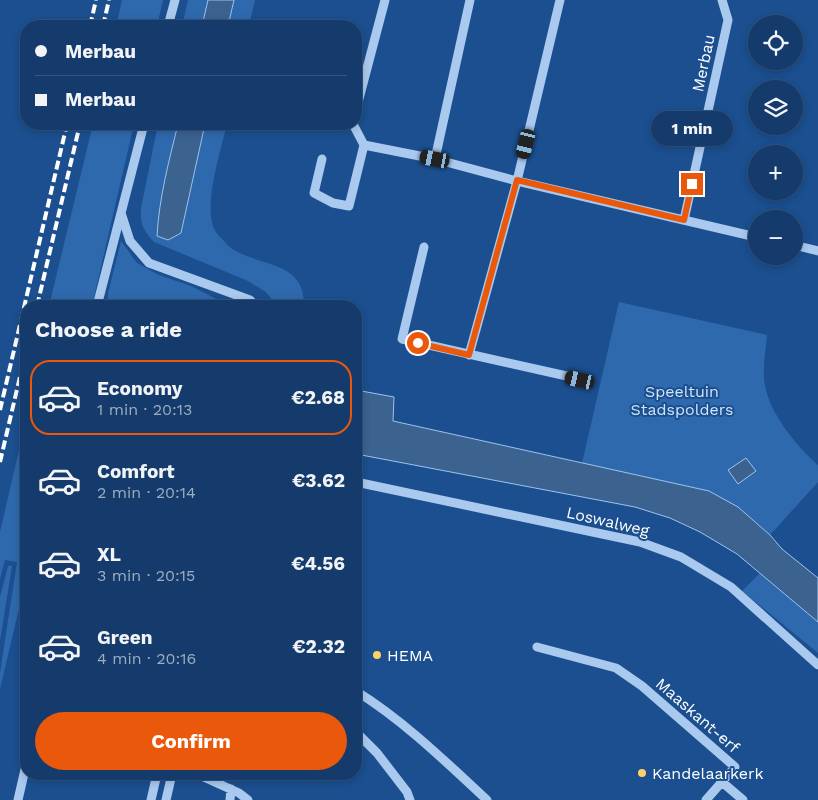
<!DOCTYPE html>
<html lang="en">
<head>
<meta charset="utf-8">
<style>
	:root { --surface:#143b6b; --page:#1d4271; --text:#f1f3f6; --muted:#9dadc1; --line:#33557e; --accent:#ea580c }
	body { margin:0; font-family:"Work Sans",sans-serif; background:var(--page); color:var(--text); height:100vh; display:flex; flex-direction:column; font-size:19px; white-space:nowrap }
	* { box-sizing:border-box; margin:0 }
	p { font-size:16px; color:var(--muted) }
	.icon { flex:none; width:28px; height:28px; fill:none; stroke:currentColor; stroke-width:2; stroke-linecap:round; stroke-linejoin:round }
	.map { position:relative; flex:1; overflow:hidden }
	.drawer { position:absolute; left:20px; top:300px; width:342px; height:480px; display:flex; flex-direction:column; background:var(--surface); border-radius:20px; box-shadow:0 2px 8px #0003,0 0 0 1px var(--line) }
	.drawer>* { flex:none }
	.guide { position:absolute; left:20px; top:20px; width:342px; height:110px; border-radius:20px; box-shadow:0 2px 8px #0003,0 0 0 1px var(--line); display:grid; align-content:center; height:110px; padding:0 15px; background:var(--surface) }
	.tools { position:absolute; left:748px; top:15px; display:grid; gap:10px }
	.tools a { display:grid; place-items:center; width:55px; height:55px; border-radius:50%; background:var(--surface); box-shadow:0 2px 8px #0003,0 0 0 1px var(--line); font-size:25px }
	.end { position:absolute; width:22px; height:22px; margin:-11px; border:6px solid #ea580c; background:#fff; box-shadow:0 0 0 2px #fff }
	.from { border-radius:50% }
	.bubble { position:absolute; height:35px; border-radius:18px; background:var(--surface); box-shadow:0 2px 8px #0003,0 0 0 1px var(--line); font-size:16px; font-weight:700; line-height:35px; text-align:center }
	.car { position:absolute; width:15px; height:30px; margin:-15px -8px; border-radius:6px; box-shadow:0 0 4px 1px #0007; background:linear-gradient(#222 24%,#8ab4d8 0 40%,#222 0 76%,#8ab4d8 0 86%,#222 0) }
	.guide b { display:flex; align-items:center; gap:18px; height:48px; font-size:19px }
	.guide b+b { border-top:1px solid var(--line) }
	.guide i { width:12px; height:12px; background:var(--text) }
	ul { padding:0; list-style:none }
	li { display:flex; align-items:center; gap:15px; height:75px; margin:0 10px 8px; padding:0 5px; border:2px solid transparent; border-radius:20px }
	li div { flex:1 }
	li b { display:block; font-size:19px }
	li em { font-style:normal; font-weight:700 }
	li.on { border-color:var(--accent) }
	li>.icon { width:45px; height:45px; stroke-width:1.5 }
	h2 { padding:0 15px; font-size:22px; line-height:60px }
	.cta { display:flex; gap:10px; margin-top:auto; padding:10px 15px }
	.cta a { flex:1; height:58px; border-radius:30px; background:var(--accent); color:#fff; font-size:20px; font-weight:700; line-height:58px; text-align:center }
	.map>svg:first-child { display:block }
	.green { fill:#2e69ad }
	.water { fill:#3c6290; stroke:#9cc4f0 }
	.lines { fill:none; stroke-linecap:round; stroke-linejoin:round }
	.minor { stroke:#a9c9ee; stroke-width:9 }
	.rail { stroke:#fff; stroke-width:4; stroke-dasharray:9 4; stroke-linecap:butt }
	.route { stroke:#ea580c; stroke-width:6 }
	.poi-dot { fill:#ffd166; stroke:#1b4f8f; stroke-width:2 }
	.labels { text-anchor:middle; stroke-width:4; stroke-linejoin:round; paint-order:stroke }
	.street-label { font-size:16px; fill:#fff; stroke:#1b4f8f }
	.park-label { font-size:16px; fill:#cfe3fa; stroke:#1b4f8f }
	.poi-label { font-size:16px; fill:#fff; stroke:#1b4f8f; text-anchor:start }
</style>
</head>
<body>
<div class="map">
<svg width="818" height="800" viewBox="0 0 818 800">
	<rect width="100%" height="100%" fill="#1b4f8f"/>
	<!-- green -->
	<path class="green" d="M122,0H163L157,26H116Z
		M188,0H208L202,26H182Z
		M234,0H255L249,26H228Z
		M93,124H134L92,306H49Z
		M158,124H178L162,193L157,236L181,233L205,124H227C221,150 206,196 212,222C213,230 219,236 224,241C228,245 231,249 236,251C264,267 305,262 304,306H277L266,292L248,281L154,242C143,230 140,224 141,208Z
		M121,241L137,263L159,275L191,286L230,306H169L148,303L142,306H107L108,293Z
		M619,302L767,335C766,349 763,364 764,378C766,409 795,445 818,465V482L770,535L738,507L582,463Z
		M26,403V532L23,544L26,545V579L0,689V673L17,562L5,560L0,579V532L23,433L20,432Z
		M8,566H12L0,641V597Z
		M760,573L818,622V653L742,591Z"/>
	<!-- water -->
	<path class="water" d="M208,0H234L228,26H202Z
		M178,124H205L181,233L168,240L157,236C159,198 169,161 178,124Z
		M356,390L394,397L393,421L709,491L738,507L770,535L782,549L818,578V622L737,554L700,532L670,518L635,507L356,454Z
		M746,458L756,471L738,484L728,470Z"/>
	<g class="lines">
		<!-- minor -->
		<path class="minor" d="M168,26L175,0
			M356,110L385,0
			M353,124L364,145L435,159L517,181L756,237
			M322,159L314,193L333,203L349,206L364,145
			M435,159L470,0
			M121,213L130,241L149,263L250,300L256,306
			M684,220L728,20L722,0
			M794,245L818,251
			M424,247L402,339L580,379
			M97,306L144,124
			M469,355L517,181L560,0
			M356,482L640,542L681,557L731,587L818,665
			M537,647L616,668L642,686L735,767L706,800
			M356,691C404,721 445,761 487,800
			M356,732L377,753L407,792L410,800
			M197,774L239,793L248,800
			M722,782L743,800
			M18,800L26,765
			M151,800L157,774
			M166,800L172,774
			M230,800L231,789"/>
		<!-- rail -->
		<path class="rail" d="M90,26L96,0
			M103,26L109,0
			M37,306L80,124
			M0,410L67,124
			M0,462L26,351"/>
	</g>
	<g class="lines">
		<!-- route -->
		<path class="route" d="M418,343L469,355L517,180L684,220L692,184"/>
	</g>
	<!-- markers -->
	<g class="poi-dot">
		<circle cx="377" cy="655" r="5"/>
		<circle cx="642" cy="773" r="5"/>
	</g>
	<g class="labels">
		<!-- street labels -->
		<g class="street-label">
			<text transform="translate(703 63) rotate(-78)" y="6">Merbau</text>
			<text transform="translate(608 521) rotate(13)" y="6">Loswalweg</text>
			<text transform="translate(698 715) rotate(41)" y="6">Maaskant-erf</text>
		</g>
		<!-- park labels -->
		<g class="park-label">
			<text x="682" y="397">Speeltuin<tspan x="682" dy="18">Stadspolders</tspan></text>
		</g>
		<!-- poi labels -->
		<g class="poi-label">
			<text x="387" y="661">HEMA</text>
			<text x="652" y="779">Kandelaarkerk</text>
		</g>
	</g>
</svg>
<div class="tools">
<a><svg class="icon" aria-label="locate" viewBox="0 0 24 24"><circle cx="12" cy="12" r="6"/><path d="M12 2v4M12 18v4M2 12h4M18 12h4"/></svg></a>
<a><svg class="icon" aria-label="layers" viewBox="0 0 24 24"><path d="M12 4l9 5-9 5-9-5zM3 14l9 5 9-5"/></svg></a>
<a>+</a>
<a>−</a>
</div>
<i class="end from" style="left:418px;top:343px"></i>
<i class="end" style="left:692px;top:184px"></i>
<div class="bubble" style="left:651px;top:111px;width:82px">1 min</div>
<i class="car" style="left:526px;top:144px;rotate:194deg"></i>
<i class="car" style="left:435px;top:159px;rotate:281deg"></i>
<i class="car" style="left:580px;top:380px;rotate:283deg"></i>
<div class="guide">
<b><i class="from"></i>Merbau</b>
<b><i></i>Merbau</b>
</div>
<section class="drawer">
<h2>Choose a ride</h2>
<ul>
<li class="on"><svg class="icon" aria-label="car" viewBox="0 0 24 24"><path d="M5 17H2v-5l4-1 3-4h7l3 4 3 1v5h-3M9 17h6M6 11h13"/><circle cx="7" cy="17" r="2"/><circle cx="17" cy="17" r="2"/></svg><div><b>Economy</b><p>1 min · 20:13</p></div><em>€2.68</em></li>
<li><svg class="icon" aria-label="car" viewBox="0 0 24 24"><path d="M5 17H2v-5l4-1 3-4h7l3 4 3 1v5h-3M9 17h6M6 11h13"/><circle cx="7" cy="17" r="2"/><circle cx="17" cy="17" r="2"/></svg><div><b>Comfort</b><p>2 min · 20:14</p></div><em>€3.62</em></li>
<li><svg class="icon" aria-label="car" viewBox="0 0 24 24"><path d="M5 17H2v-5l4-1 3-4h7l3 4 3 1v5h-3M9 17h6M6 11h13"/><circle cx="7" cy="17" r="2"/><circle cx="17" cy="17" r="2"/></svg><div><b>XL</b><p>3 min · 20:15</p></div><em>€4.56</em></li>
<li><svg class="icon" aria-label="car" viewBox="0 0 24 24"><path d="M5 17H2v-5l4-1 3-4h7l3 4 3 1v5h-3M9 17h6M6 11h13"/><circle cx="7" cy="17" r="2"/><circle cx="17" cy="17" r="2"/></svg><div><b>Green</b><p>4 min · 20:16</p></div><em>€2.32</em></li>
</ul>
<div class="cta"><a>Confirm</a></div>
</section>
</div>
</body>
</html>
